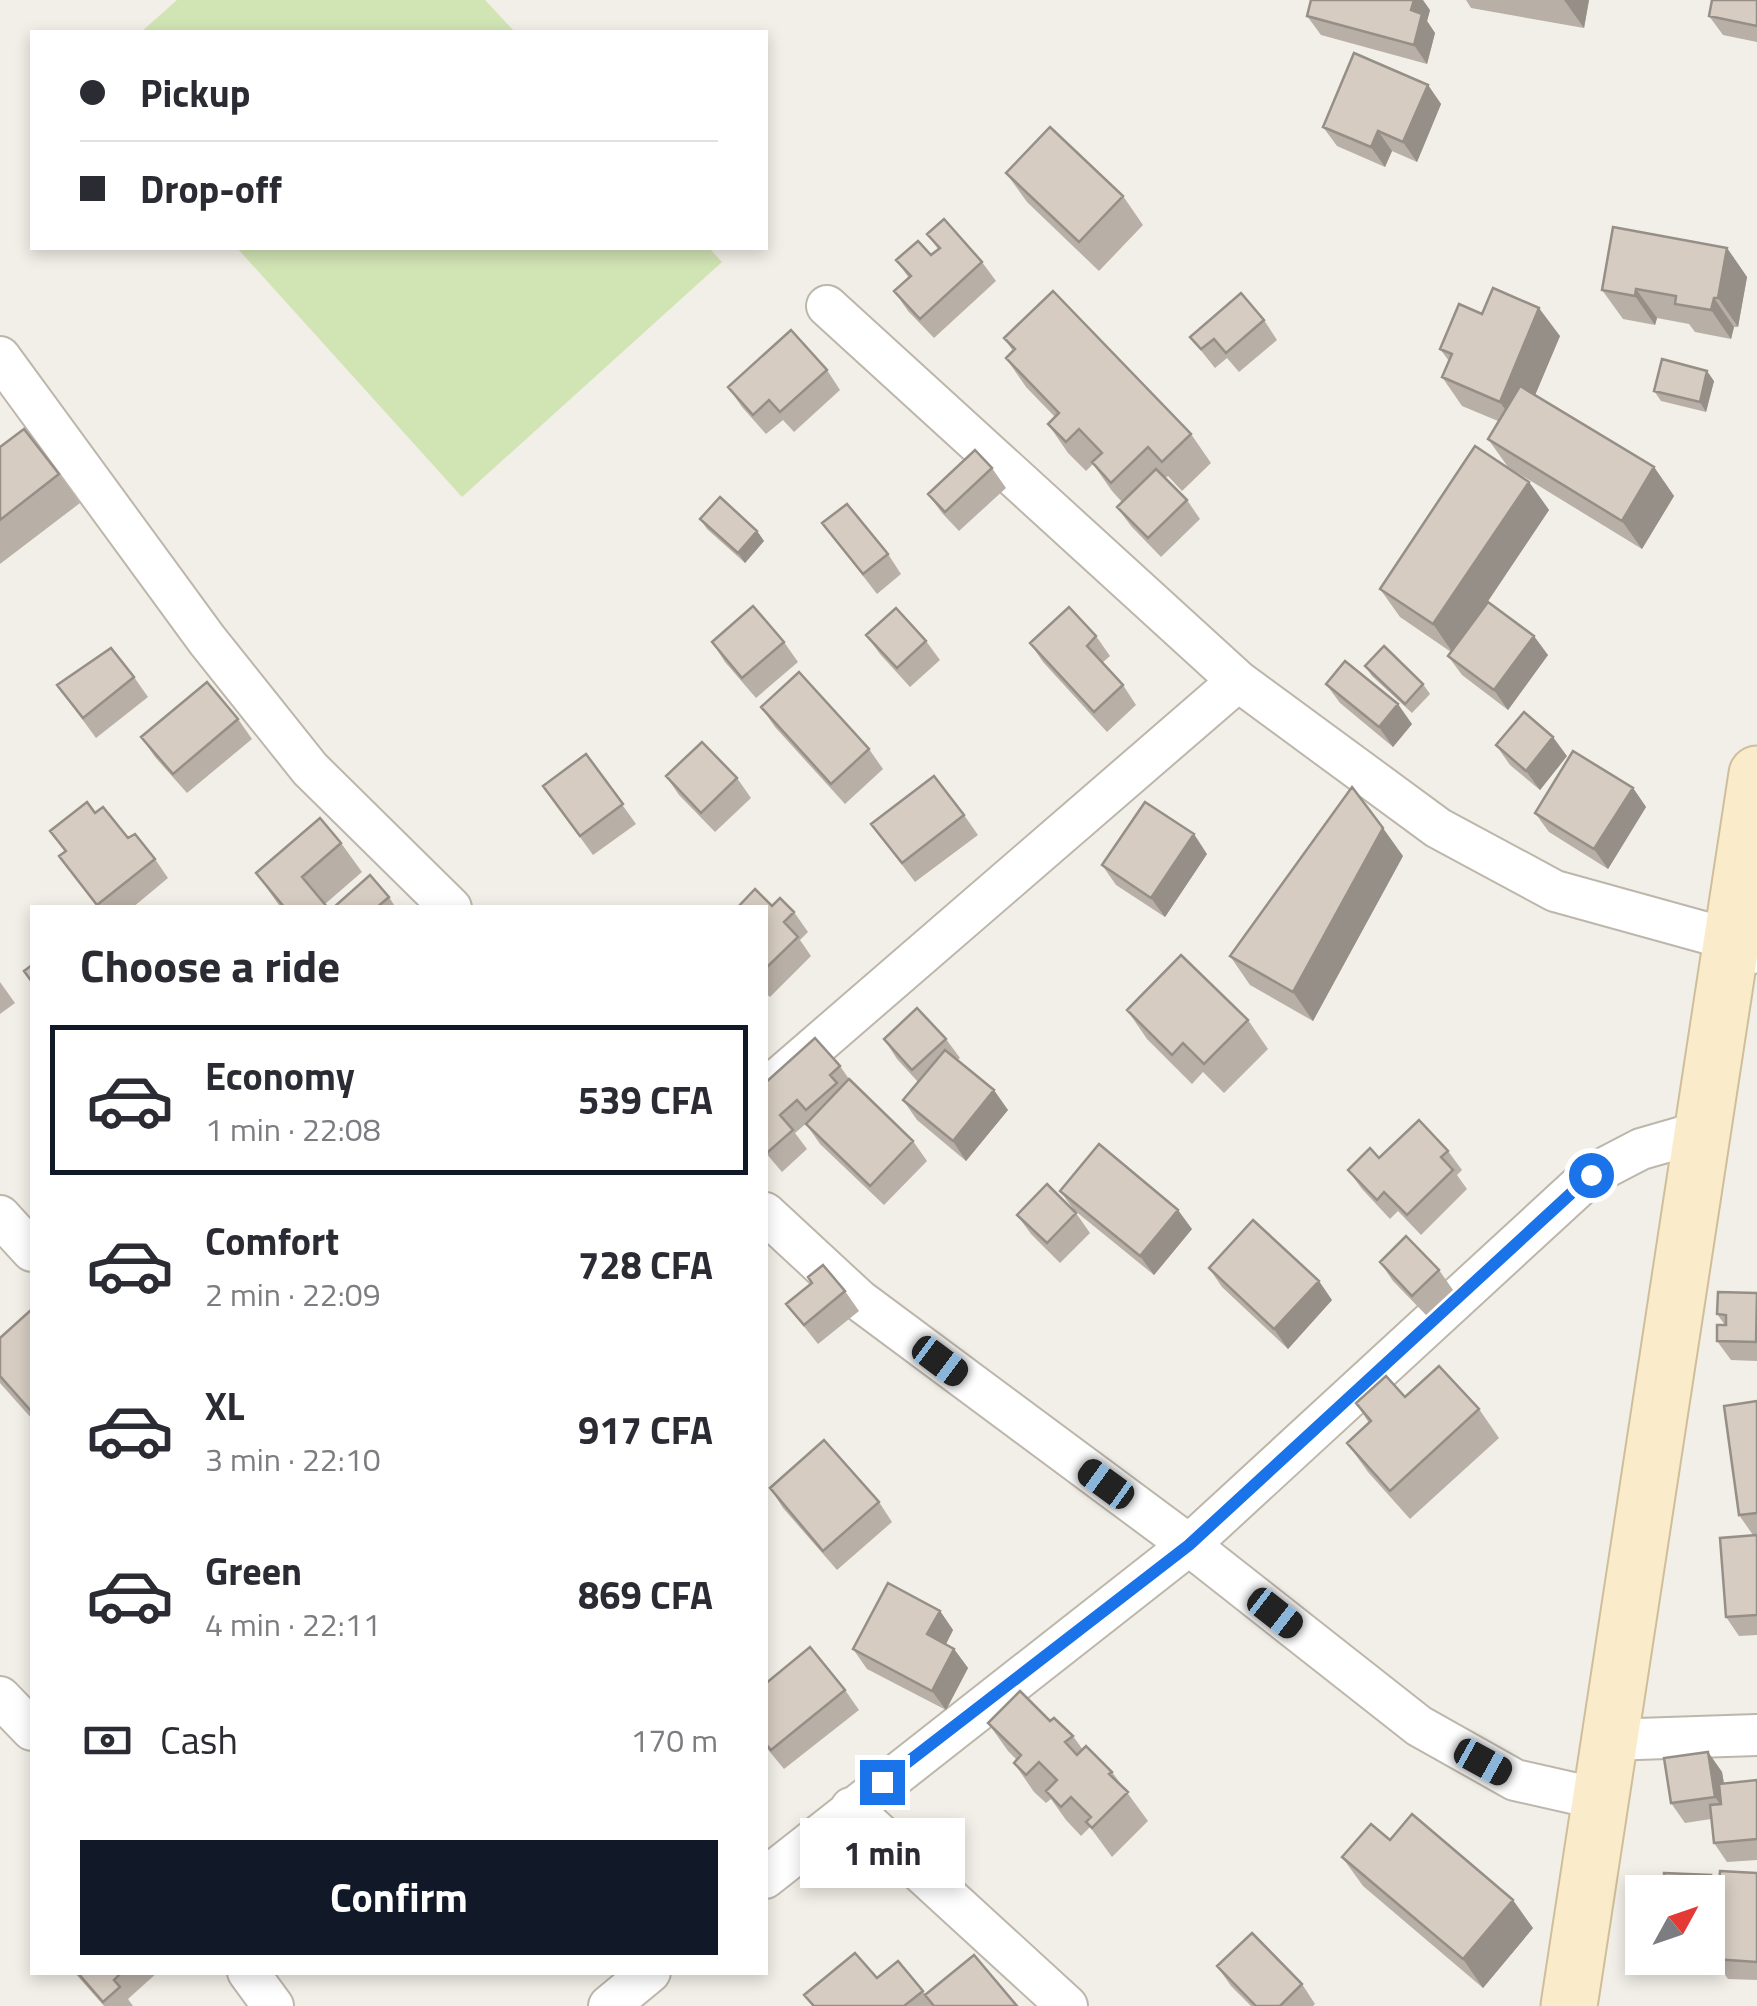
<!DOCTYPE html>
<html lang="en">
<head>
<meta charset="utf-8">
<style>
	:root { --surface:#fff; --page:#f2f2f3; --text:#2b2b33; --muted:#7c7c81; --line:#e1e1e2; --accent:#111827 }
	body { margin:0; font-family:"Titillium Web",sans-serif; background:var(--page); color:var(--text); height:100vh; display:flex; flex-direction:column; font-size:38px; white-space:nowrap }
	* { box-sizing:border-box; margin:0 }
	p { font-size:32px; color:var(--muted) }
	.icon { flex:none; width:55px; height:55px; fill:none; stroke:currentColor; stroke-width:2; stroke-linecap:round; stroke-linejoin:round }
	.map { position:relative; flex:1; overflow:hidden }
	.details { position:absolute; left:30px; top:905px; width:738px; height:1070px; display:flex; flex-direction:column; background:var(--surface); border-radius:0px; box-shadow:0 5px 15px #0003 }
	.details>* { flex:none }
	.guide { position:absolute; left:30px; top:30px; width:738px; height:220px; border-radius:0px; box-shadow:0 5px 15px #0003; display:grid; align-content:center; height:220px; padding:0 50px; background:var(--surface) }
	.needle { width:65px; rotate:50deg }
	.tools { position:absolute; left:1625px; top:1875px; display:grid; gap:20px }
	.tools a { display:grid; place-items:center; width:100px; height:100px; border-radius:0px; background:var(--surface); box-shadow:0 5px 15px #0003; font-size:50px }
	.end { position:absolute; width:45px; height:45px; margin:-22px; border:12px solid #1a73e8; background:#fff; box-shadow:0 0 0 5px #fff }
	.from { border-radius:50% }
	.bubble { position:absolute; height:70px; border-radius:0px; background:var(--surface); box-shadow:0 5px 15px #0003; font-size:32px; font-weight:700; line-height:70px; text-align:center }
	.car { position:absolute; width:30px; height:60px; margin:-30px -15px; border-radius:12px; box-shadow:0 0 8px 2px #0007; background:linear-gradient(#222 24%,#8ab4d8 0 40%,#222 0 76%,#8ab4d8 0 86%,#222 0) }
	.guide b { display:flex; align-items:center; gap:35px; height:95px; font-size:38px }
	.guide b+b { border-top:2px solid var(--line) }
	.guide i { width:25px; height:25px; background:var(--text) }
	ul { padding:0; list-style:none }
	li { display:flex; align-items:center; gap:30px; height:150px; margin:0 20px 15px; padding:0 30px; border:5px solid transparent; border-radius:0px }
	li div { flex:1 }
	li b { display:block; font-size:38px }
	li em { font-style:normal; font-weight:700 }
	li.active { border-color:var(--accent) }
	li>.icon { width:90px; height:90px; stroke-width:1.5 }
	h2 { padding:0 50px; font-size:45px; line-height:120px }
	.pay { display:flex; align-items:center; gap:25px; height:110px; padding:0 50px; font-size:38px }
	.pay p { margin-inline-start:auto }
	.primary-button { display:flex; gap:20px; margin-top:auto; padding:20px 50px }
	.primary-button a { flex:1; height:115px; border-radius:0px; background:var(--accent); color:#fff; font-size:40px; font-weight:700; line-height:115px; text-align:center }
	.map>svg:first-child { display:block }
	.pitch { fill:#d1e4b4 }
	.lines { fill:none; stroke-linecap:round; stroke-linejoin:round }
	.street-casing { stroke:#bdb6ab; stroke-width:44 }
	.secondary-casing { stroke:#cfbe9a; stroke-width:59 }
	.street { stroke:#fff; stroke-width:40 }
	.secondary { stroke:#faebca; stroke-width:55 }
	.wall { fill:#b8afa6 }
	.shaded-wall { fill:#968f87 }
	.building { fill:#d6ccc1; stroke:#968f87; stroke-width:2.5 }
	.route { stroke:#1a73e8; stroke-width:12 }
</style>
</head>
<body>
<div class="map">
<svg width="1757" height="2006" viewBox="0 0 1757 2006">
	<rect width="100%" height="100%" fill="#f2efe8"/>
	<!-- pitch -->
	<path class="pitch" d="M177,0H485L515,32H141Z
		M237,248H709L722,262L462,497Z"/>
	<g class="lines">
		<defs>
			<path id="street" d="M827,306L1238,681L1438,828L1555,891L1732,940L1753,953
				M0,357L207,640L310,769L451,908
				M765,1090L1238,681
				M765,1213L859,1300L1189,1545L1419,1726L1515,1780L1599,1799
				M0,1216L32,1251
				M0,1697L32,1730
				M1608,1740L1757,1735
				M851,1808L1067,2006
				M765,1878L1189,1545L1591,1175L1641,1149L1700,1132
				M248,1972L273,2006
				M609,2006L650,1972"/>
			<path id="secondary" d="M1569,2006L1757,774"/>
		</defs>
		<!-- street casing -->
		<use href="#street" class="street-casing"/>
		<!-- secondary casing -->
		<use href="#secondary" class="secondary-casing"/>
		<!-- street -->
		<use href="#street" class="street"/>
		<!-- secondary -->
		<use href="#secondary" class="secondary"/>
	</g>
	<!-- wall -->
	<path class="wall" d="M1466,0H1589L1584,28L1471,8Z
		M1757,0V42L1723,35L1709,16Z
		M1430,10L1427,21L1435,33L1427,64L1321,35L1307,16Z
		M1428,85L1441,104L1417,162L1392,151L1385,167L1337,146L1323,127Z
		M1006,173L1123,196L1143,225L1099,271L1027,202Z
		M927,234L982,262L996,281L934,338L908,311L894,291L909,278L896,260L931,255L938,249Z
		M1727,248L1747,277L1738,327H1734L1731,339L1695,332L1689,324L1657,318L1655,325L1623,319L1602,290Z
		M1482,314L1560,336L1535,395L1654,467L1674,496L1642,549L1508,467L1488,439L1498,421L1462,406L1442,377L1449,361L1440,349Z
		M1264,320L1277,340L1239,372L1227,358L1215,368L1190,337Z
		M1004,338L1191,434L1211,463L1182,491L1168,476L1165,478L1187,500L1200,519L1161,557L1131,526L1117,507L1122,502L1112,491L1093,464L1086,471L1068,453L1048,424L1055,417L1026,387L1006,358L1013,351Z
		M827,370L840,390L794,432L783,420L766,434L742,407L728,387Z
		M1714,381L1706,412L1661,401L1654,391Z
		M0,447L59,474L80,503L0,564Z
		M992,468L1006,488L959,531L942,513L928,494Z
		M1529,482L1549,510L1485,606L1548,655L1508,710L1462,675L1448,656L1451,652L1400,617L1380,589Z
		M700,519L757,531L764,541L745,563L707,529Z
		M822,523L888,554L901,574L877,594Z
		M866,635L926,641L940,660L910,687L880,654Z
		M1096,636L1110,656L1102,663L1123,685L1136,705L1107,732L1043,662L1030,643Z
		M712,642H784L798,662L756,698L725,662Z
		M1365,666L1423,684L1430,694L1412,713L1372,676Z
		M134,677L148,697L96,738L57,685Z
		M1326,684L1412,724L1393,747L1340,703Z
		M761,707L869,749L883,769L845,804L775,727Z
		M238,719L252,739L187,793L155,757L141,737Z
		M1496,745L1567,756L1540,790L1510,765Z
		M586,754L636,824L593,855L543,786Z
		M666,776L737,778L751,798L715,832L679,795Z
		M1633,788L1646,807L1608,869L1549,832L1535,813Z
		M95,813L155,859L168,878L132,908H98L59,856L65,852L50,831Z
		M964,815L978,835L915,882L871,824Z
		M341,843L362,872L325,904L328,908H281L256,873Z
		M1207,854L1165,917L1116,885L1102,865Z
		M1403,856L1313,1021L1250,985L1230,956Z
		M389,897L396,908H333Z
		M772,906L794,912L808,932L800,940L811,956L770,997L765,993V908Z
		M0,982L15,1003L0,1014Z
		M1127,1010L1248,1020L1268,1049L1224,1093L1203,1072L1192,1084L1147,1039Z
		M884,1039H946L960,1058L957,1060L1008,1110L966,1161L917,1120L903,1100L918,1082L897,1059Z
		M840,1066L849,1079L913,1141L927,1161L884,1205L820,1144L806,1124L809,1121L795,1133L807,1149L782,1172L765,1152V1083Z
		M1448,1151L1462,1170L1457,1175L1467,1189L1421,1235L1398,1211L1390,1219L1362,1189L1348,1170L1379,1158Z
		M1060,1191L1192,1229L1154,1275L1074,1210Z
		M1076,1213L1090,1233L1060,1263L1031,1234L1017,1215Z
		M1380,1262L1439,1270L1453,1290L1426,1315L1393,1281Z
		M1209,1268L1332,1300L1288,1349L1222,1287Z
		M845,1291L859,1311L818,1344L786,1304Z
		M1757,1293V1361L1731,1360L1717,1341L1725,1325L1717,1314Z
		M32,1309V1419L0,1383V1338Z
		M1405,1397L1479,1409L1499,1438L1410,1519L1368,1472L1347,1443L1369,1423L1356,1403Z
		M1757,1401V1635L1739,1636L1726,1617L1753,1535L1739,1515Z
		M770,1488L879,1502L892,1522L837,1570L783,1508Z
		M940,1611L953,1630L946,1644L954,1649L968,1668L946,1710L867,1669L853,1649Z
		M765,1684L845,1690L859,1710L784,1769L765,1746Z
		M1050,1721L1073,1736L1083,1750L1112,1772L1148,1821L1112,1857L1090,1827L1081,1836L1066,1820L1051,1799L1046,1803L1034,1792L1014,1763L1017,1760L1008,1751L988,1723Z
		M1708,1752L1722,1772L1724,1783L1757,1780V1860L1727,1862L1714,1843L1711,1819L1685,1823L1671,1803Z
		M1390,1840L1533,1928L1483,1988L1363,1886L1342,1857Z
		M1757,1873V1980L1728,1979L1714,1959Z
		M1718,1884L1716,1920H1708V1892Z
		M898,1961L926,1995L1017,2006H812L804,1995L877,1978Z
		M1217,1966L1302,1984L1315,2004L1313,2006H1251L1231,1986Z
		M74,1972H158L128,1999L133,2006H104Z"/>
	<!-- shaded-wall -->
	<path class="shaded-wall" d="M1414,0H1423L1430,10L1427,21L1435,33L1427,64L1414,45L1411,10Z
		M1564,0H1589L1584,28Z
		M1428,85L1441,104L1417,162L1403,142Z
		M1378,131L1392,151L1385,167L1371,147Z
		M1727,248L1747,277L1738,327L1718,298Z
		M1636,289L1657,318L1655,325L1635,296Z
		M1714,298L1734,327L1731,339L1711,310Z
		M1539,308L1560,336L1520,431L1500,402Z
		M1707,371L1714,381L1706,412L1700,402Z
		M1654,467L1674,496L1642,549L1622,521Z
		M1529,482L1549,510L1453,653L1433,624Z
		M757,531L764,541L745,563L738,553Z
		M1534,636L1548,655L1508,710L1494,690Z
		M1398,704L1412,724L1393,747L1379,727Z
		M1553,737L1567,756L1540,790L1526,771Z
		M1633,788L1646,807L1608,869L1594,849Z
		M1383,828L1403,856L1313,1021L1293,992Z
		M1194,834L1207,854L1165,917L1151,898Z
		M994,1090L1008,1110L966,1161L953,1141Z
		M1178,1210L1192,1229L1154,1275L1140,1256Z
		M1319,1281L1332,1300L1288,1349L1274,1329Z
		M940,1611L953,1630L941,1654L927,1634Z
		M954,1649L968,1668L946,1710L932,1691Z
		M1708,1752L1722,1772L1729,1816L1715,1797Z
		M1711,1875L1718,1884L1716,1920L1709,1911Z
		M1513,1900L1533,1928L1483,1988L1463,1959Z"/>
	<!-- building -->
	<path class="building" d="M1311,0H1414L1411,10L1422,14L1414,45L1307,16Z
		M1712,0H1757V26L1709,16Z
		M1354,53L1428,85L1403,142L1378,131L1371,147L1323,127Z
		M1050,127L1123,196L1079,242L1006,173Z
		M944,219L982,262L920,319L894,291L911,276L896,260L918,241L931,255L940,248L927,234Z
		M1613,227L1727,248L1718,298H1714L1711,310L1675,304L1676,296L1636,289L1635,296L1602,290Z
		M1493,288L1539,308L1500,402L1442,377L1452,354L1440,349L1459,304L1482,314Z
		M1053,291L1191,434L1162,462L1148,447L1111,483L1092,462L1102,453L1079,429L1066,442L1048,424L1059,413L1006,358L1015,349L1004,338Z
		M1241,293L1264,320L1226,353L1214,339L1201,349L1190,337Z
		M791,330L827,370L780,412L769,400L753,415L728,387Z
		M1662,359L1707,371L1700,402L1654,391Z
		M1520,386L1654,467L1622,521L1488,439Z
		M24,429L59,474L0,520V447Z
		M1475,446L1529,482L1433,624L1380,589Z
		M975,450L992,468L945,512L928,494Z
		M1156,469L1187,500L1148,538L1117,507Z
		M720,497L757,531L738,553L700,519Z
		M847,504L888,554L863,574L822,523Z
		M1488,602L1534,636L1494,690L1448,656Z
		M753,606L784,642L742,678L712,642Z
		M1069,607L1096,636L1087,646L1123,685L1094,712L1030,643Z
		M896,608L926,641L897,668L866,635Z
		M1384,646L1423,684L1405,704L1365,666Z
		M111,648L134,677L83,718L57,685Z
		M1345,661L1398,704L1379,727L1326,684Z
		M799,672L869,749L831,784L761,707Z
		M207,682L238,719L173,774L141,737Z
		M1524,712L1553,737L1526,771L1496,745Z
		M702,742L737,778L701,813L666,776Z
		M1573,751L1633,788L1594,849L1535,813Z
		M586,754L623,804L580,836L543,786Z
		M934,776L964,815L902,863L871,824Z
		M1352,787L1383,828L1293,992L1230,956Z
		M87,802L95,813L103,807L128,838L135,834L155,859L97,905L59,856L66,851L50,831Z
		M1145,802L1194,834L1151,898L1102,865Z
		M320,818L341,843L302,877L328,908H285L256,873Z
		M370,875L389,897L376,908H333Z
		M755,889L772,906L780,898L794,912L784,922L798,937L765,969V908H737Z
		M1181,955L1248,1020L1204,1064L1183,1043L1172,1055L1127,1010Z
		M32,965V982L24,971Z
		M917,1008L946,1039L912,1070L884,1039Z
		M815,1038L840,1066L830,1075L837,1083L806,1110L797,1100L780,1115L793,1130L768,1152L765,1148V1083Z
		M945,1050L994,1090L953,1141L903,1100Z
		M849,1079L913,1141L870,1186L806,1124Z
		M1419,1120L1448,1151L1441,1157L1453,1170L1407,1215L1384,1192L1377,1200L1348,1170L1370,1148L1379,1158Z
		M1099,1144L1178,1210L1140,1256L1060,1191Z
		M1047,1184L1076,1213L1047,1243L1017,1215Z
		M1253,1220L1319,1281L1274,1329L1209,1268Z
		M1406,1236L1439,1270L1412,1296L1380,1262Z
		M823,1265L845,1291L804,1325L786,1304L812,1283L808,1277Z
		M1718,1292L1757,1293L1756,1342L1717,1341V1325H1726V1315L1717,1314Z
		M32,1309V1412L0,1376V1338Z
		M1439,1366L1479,1409L1390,1491L1347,1443L1371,1421L1356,1403L1386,1376L1405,1397Z
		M1757,1401V1513L1739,1515L1724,1406Z
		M824,1440L879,1502L823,1551L770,1488Z
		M1757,1535V1615L1726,1617L1720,1538Z
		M888,1583L940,1611L927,1634L954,1649L932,1691L853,1649Z
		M810,1647L845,1690L771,1750L765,1743V1684Z
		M1020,1691L1050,1721L1054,1718L1073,1736L1065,1742L1077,1755L1086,1746L1112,1772L1109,1774L1128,1792L1092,1828L1086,1822L1091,1817L1071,1797L1061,1807L1046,1791L1057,1780L1039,1762L1026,1775L1014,1763L1021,1755L988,1723Z
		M1708,1752L1715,1797L1671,1803L1664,1758Z
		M1757,1780V1839L1714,1843L1710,1805L1721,1804L1719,1784Z
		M1412,1814L1513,1900L1463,1959L1342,1857L1371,1824L1390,1840Z
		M1720,1871L1757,1873V1962L1714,1959Z
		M1664,1873L1711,1875L1709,1911L1708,1910V1892H1664Z
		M1252,1933L1302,1984L1280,2006H1256L1217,1966Z
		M855,1953L877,1978L898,1961L923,1991L904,2006H814L804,1995Z
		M974,1955L1017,2006H934L925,1995Z
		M77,1972H122L114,1980L120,1987L103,2002Z"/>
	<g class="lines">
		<!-- route -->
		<path class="route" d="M882,1782L1189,1545L1591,1175"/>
	</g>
</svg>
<div class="tools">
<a><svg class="needle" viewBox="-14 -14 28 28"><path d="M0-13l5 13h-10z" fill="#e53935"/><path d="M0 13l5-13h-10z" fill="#7c7c81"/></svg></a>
</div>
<i class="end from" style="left:1591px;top:1175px"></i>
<i class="end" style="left:882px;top:1782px"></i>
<div class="bubble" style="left:800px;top:1818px;width:165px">1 min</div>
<i class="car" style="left:940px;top:1361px;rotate:127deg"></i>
<i class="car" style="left:1106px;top:1484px;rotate:306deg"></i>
<i class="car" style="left:1275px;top:1613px;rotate:128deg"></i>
<i class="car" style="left:1483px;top:1762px;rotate:119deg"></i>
<div class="guide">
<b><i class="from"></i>Pickup</b>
<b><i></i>Drop-off</b>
</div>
<section class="details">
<h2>Choose a ride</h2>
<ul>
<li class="active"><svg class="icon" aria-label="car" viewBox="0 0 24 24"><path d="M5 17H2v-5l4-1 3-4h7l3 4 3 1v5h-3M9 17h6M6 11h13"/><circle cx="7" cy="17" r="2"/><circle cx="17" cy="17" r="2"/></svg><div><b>Economy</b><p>1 min · 22:08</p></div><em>539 CFA</em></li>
<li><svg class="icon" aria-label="car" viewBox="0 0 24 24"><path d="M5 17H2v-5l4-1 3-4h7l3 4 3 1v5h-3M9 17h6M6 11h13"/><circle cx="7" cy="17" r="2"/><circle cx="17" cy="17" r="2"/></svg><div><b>Comfort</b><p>2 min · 22:09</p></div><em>728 CFA</em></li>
<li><svg class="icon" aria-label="car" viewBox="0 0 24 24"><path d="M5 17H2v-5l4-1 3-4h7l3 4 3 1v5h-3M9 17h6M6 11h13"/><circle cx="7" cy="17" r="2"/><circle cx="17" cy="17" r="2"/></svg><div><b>XL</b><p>3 min · 22:10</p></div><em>917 CFA</em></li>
<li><svg class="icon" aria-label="car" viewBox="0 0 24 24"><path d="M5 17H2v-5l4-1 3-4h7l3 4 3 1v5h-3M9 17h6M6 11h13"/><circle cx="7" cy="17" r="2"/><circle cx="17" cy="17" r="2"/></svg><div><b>Green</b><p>4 min · 22:11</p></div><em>869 CFA</em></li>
</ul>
<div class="pay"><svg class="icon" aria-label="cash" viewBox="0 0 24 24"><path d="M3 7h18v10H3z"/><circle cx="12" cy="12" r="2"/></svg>Cash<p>170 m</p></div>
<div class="primary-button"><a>Confirm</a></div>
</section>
</div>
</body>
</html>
